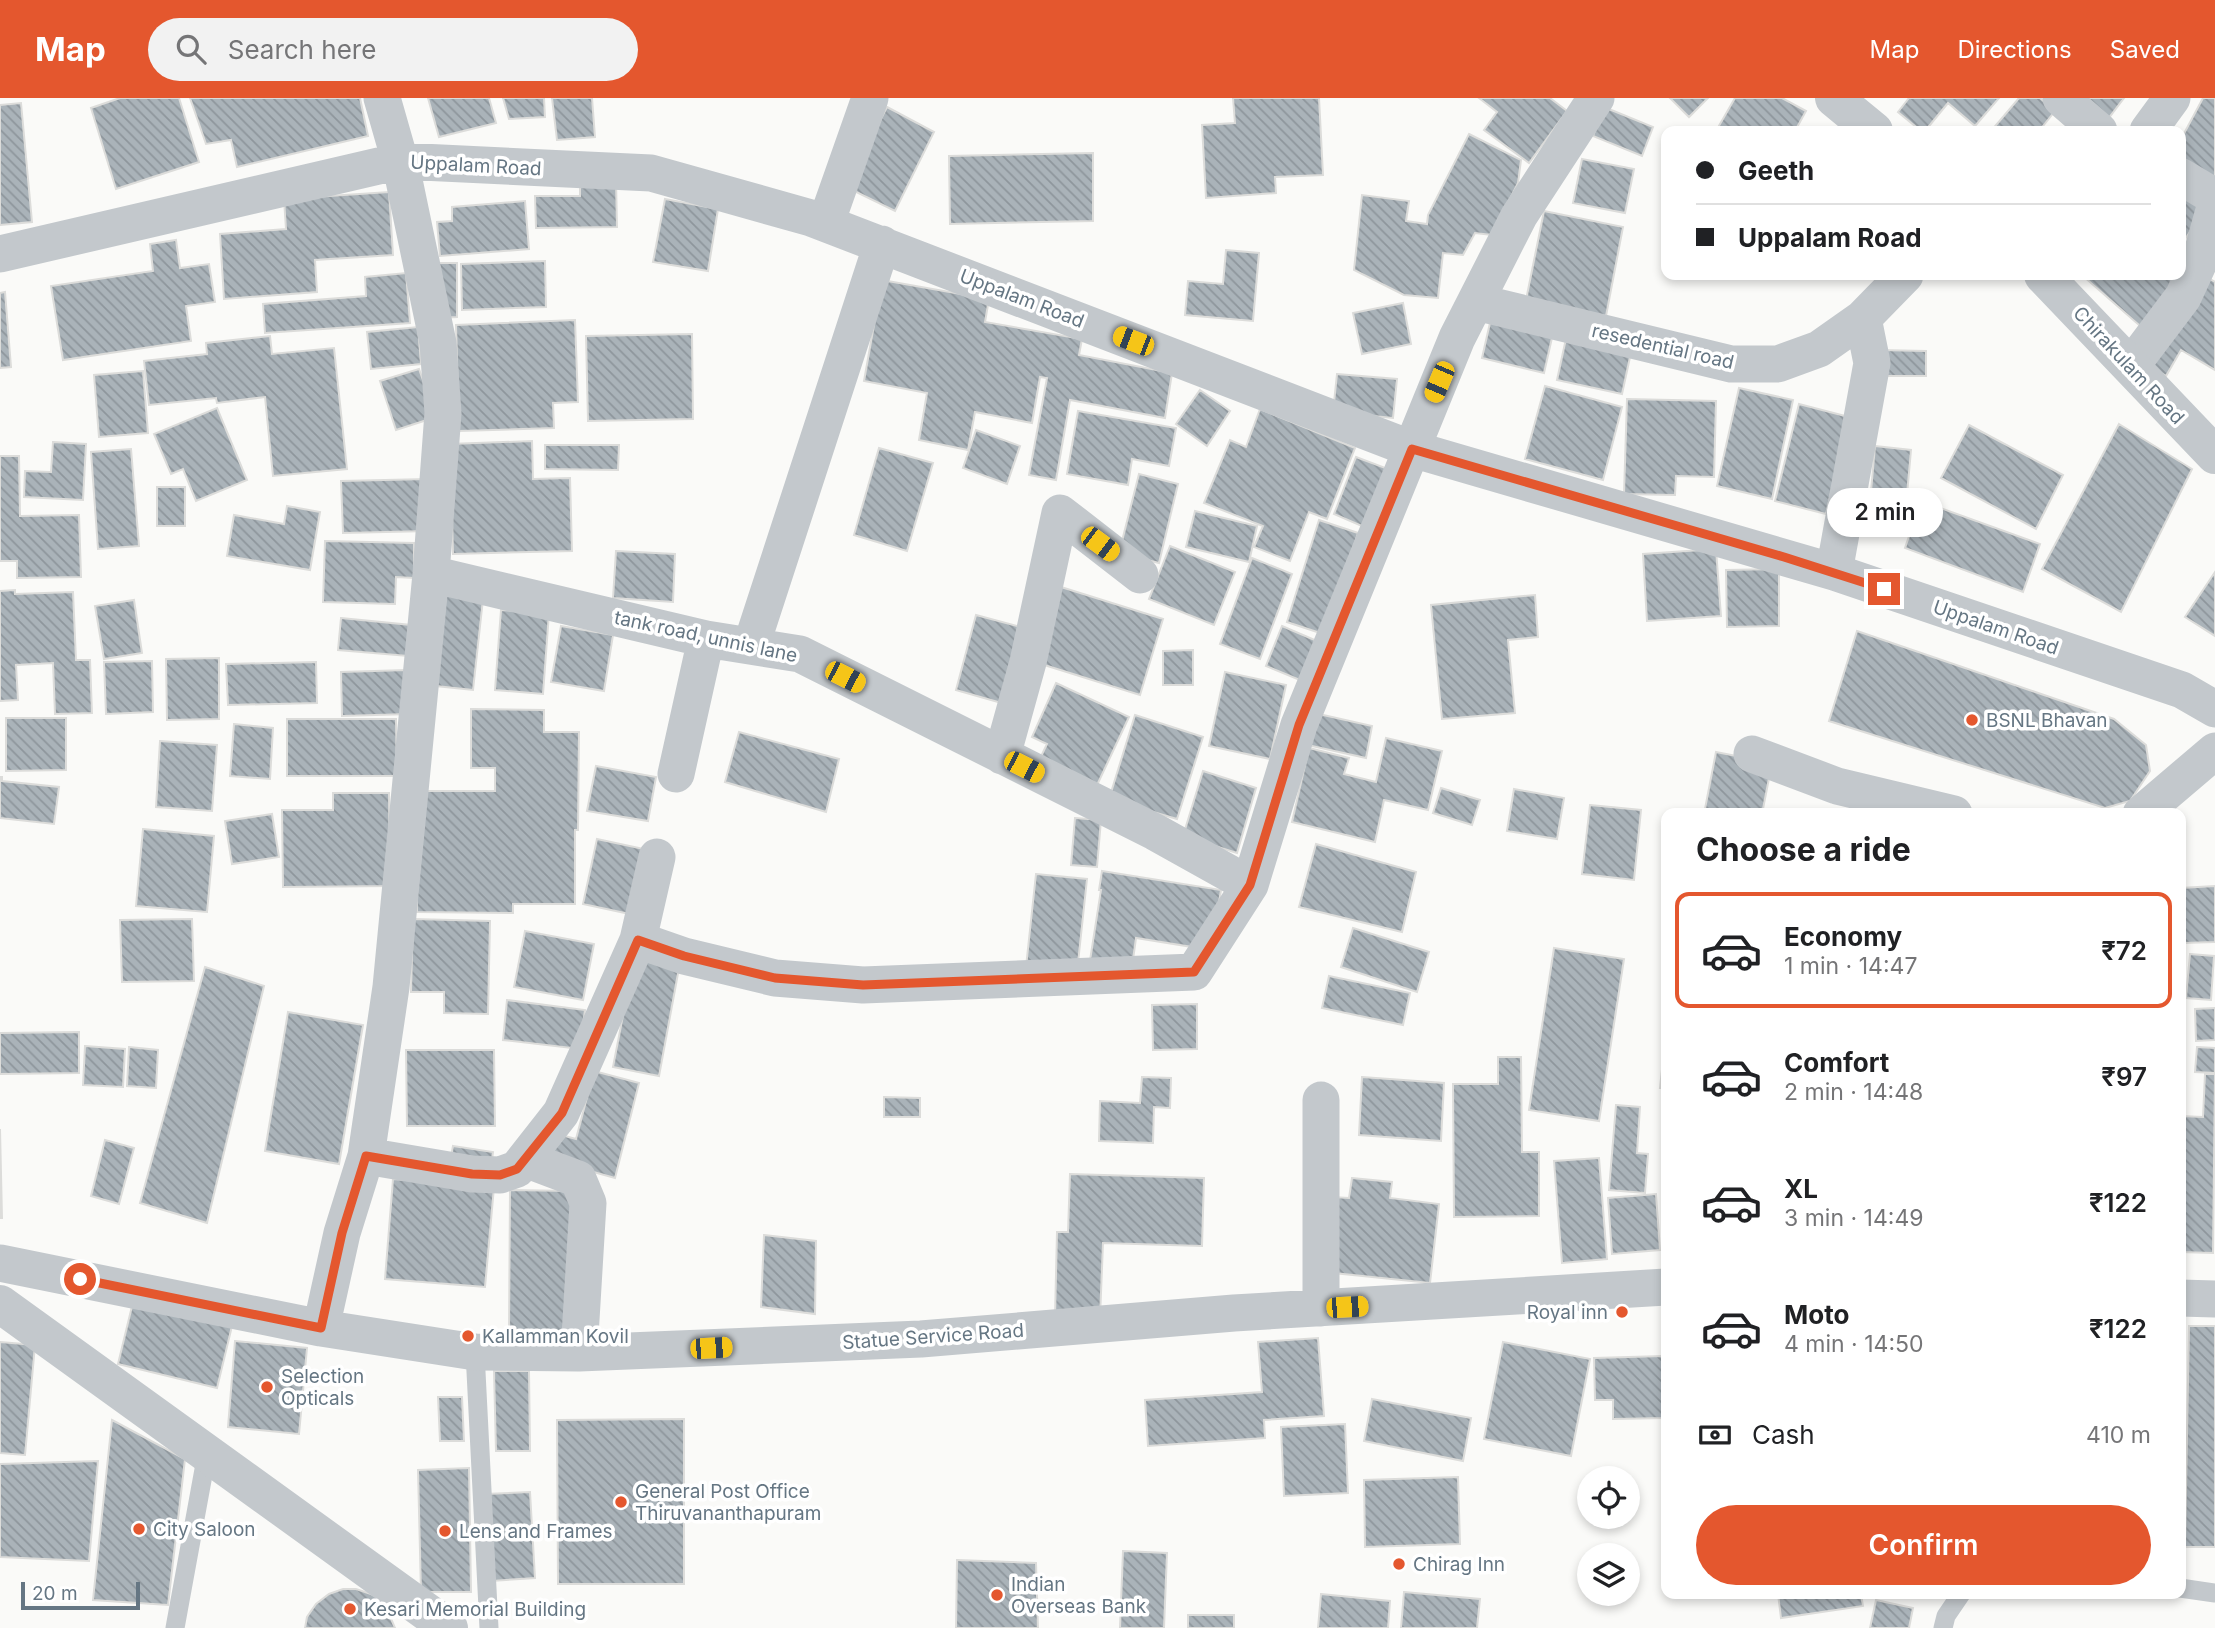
<!DOCTYPE html>
<html lang="en">
<head>
<meta charset="utf-8">
<style>
	:root { --surface:#fff; --page:#f2f2f2; --text:#202124; --muted:#757577; --line:#e0e0e0; --accent:#e4572e }
	body { margin:0; font-family:Inter,sans-serif; background:var(--page); color:var(--text); height:100vh; display:flex; flex-direction:column; font-size:26px; white-space:nowrap }
	* { box-sizing:border-box; margin:0 }
	p { font-size:23px; color:var(--muted) }
	.icon { flex:none; width:38px; height:38px; fill:none; stroke:currentColor; stroke-width:2; stroke-linecap:round; stroke-linejoin:round }
	.map { position:relative; flex:1; overflow:hidden }
	.side { position:absolute; left:1661px; top:710px; width:525px; height:791px; display:flex; flex-direction:column; background:var(--surface); border-radius:14px; box-shadow:0 4px 10px #0003 }
	.side>* { flex:none }
	.top-card { position:absolute; left:1661px; top:28px; width:525px; height:154px; border-radius:14px; box-shadow:0 4px 10px #0003; display:grid; align-content:center; height:154px; padding:0 35px; background:var(--surface) }
	.buttons { position:absolute; left:1577px; top:1368px; display:grid; gap:14px }
	.buttons a { display:grid; place-items:center; width:63px; height:63px; border-radius:50%; background:var(--surface); box-shadow:0 4px 10px #0003; font-size:35px }
	.scale { position:absolute; left:21px; bottom:18px; width:119px; box-sizing:border-box; padding-left:7px; border:4px solid #657683; border-top:0; font-size:19px; line-height:24px; white-space:nowrap; color:#657683; -webkit-text-stroke:5px #fff; paint-order:stroke }
	.end { position:absolute; width:32px; height:32px; margin:-16px; border:9px solid #e4572e; background:#fff; box-shadow:0 0 0 4px #fff }
	.from { border-radius:50% }
	.bubble { position:absolute; height:49px; border-radius:24px; background:var(--surface); box-shadow:0 4px 10px #0003; font-size:23px; font-weight:600; line-height:49px; text-align:center }
	.car { position:absolute; width:21px; height:42px; margin:-21px -10px; border-radius:9px; box-shadow:0 0 5px 2px #0007; background:linear-gradient(#f5c518 24%,#345 0 40%,#f5c518 0 76%,#345 0 86%,#f5c518 0) }
	.top-card b { display:flex; align-items:center; gap:24px; height:66px; font-size:26px }
	.top-card b+b { border-top:2px solid var(--line) }
	.top-card i { width:18px; height:18px; background:var(--text) }
	ul { padding:0; list-style:none }
	li { display:flex; align-items:center; gap:21px; height:116px; margin:0 14px 10px; padding:0 21px; border:4px solid transparent; border-radius:14px }
	li div { flex:1 }
	li b { display:block; font-size:26px }
	li em { font-style:normal; font-weight:600 }
	li.active { border-color:var(--accent) }
	li>.icon { width:63px; height:63px; stroke-width:1.5 }
	h2 { padding:0 35px; font-size:32px; line-height:84px }
	.pay { display:flex; align-items:center; gap:18px; height:77px; padding:0 35px; font-size:26px }
	.pay p { margin-inline-start:auto }
	.button { display:flex; gap:14px; margin-top:auto; padding:14px 35px }
	.button a { flex:1; height:80px; border-radius:42px; background:var(--accent); color:#fff; font-size:28px; font-weight:600; line-height:80px; text-align:center }
	header { display:flex; align-items:center; gap:42px; box-sizing:border-box; height:98px; padding:0 35px; background:var(--accent); color:#fff }
	header strong { font-size:33px }
	nav { display:flex; gap:38px; margin-inline-start:auto; font-size:24px }
	.search { width:490px; height:63px; background:var(--page); display:flex; align-items:center; gap:18px; box-sizing:border-box; padding:0 24px; border-radius:38px; color:var(--muted); font-size:26px }
	.map>svg:first-child { display:block }
	.building { fill:url(#building-back-hatch); stroke:#dcdcda; stroke-width:2 }
	.lines { fill:none; stroke-linecap:round; stroke-linejoin:round }
	.service { stroke:#c3c8cc; stroke-width:19 }
	.minor { stroke:#c3c8cc; stroke-width:37 }
	.tertiary { stroke:#c3c8cc; stroke-width:38 }
	.route { stroke:#e4572e; stroke-width:9 }
	.poi-dot { fill:#e4572e; stroke:#fff; stroke-width:2.5 }
	.labels { text-anchor:middle; stroke-width:7; stroke-linejoin:round; paint-order:stroke }
	.street-label { font-size:19px; fill:#657683; stroke:#fff }
	.poi-label { font-size:19px; fill:#657683; stroke:#fff; text-anchor:start }
</style>
</head>
<body>
<header>
<strong>Map</strong>
<div class="search"><svg class="icon" aria-label="search" viewBox="0 0 24 24"><circle cx="10" cy="10" r="6"/><path d="M15 15l6 6"/></svg>Search here</div>
<nav><a>Map</a><a>Directions</a><a>Saved</a></nav>
</header>
<div class="map">
<svg width="2215" height="1530" viewBox="0 0 2215 1530">
	<defs>
		<pattern id="building-back-hatch" width="6" height="6" patternUnits="userSpaceOnUse" patternTransform="scale(1.75)"><rect width="6" height="6" fill="#aab3b9"/><path d="M-1 5l2 2M0 0l6 6M5-1l2 2" fill="none" stroke="#8e969c"/></pattern>
	</defs>
	<rect width="100%" height="100%" fill="#fafaf8"/>
	<!-- building -->
	<path class="building" d="M120,0H179L199,64L116,91L91,10Z
		M190,0H360L368,38L237,69L231,42L206,46Z
		M428,0H489L496,25L439,39Z
		M503,0H544L545,19L509,21Z
		M552,0H592L595,39L557,42Z
		M1233,0H1319L1323,77L1275,79L1276,95L1206,100L1202,27L1235,25Z
		M1479,0H1550L1567,13L1529,65L1484,32L1497,14Z
		M1670,0H1708L1689,19Z
		M1735,0H1782L1806,13L1795,33H1716Z
		M1909,0H1999L1975,28L1948,5L1925,33H1921L1898,14Z
		M2019,0H2040L2055,13L2039,33H1991Z
		M2072,0H2124L2105,25Z
		M2203,0H2215V86L2180,68V43Z
		M21,5L32,124L0,127V7Z
		M887,9L934,34L895,113L846,89Z
		M1604,9L1653,29L1642,58L1593,38Z
		M1469,36L1521,62L1518,85L1492,137L1475,135L1463,157L1443,155L1438,200L1404,197L1354,172L1362,97L1409,103L1406,123L1427,126L1428,117Z
		M1093,55V123L950,126L949,58Z
		M1582,61L1634,71L1625,115L1573,105Z
		M616,82L617,129L536,130L535,98H580V83Z
		M2180,87L2209,107L2180,148Z
		M389,94L393,157L315,162L317,194L224,201L220,136L286,131L284,101Z
		M665,101L718,111L708,173L653,164Z
		M525,103L529,151L440,158L437,124L452,123V109Z
		M1544,113L1623,129L1606,218L1526,202Z
		M176,142L180,170L209,166L215,204L186,208L191,243L63,262L51,188L153,173L150,146Z
		M1226,152L1259,155L1253,223L1185,217L1188,183L1223,186Z
		M545,163L546,209L462,212L461,166Z
		M437,165H457V219L438,220Z
		M406,175L410,225L265,235L263,206L366,198L365,179Z
		M2200,175L2215,184V272L2181,252L2166,278L2146,266Z
		M2084,177H2178L2147,234L2083,178Z
		M882,182L989,201L985,224L1082,241L1079,257L1172,275L1165,320L1070,302L1056,382L1029,377L1047,280L1040,279L1032,325L975,314L968,352L919,342L927,295L864,283Z
		M5,194L11,269L0,270V195Z
		M1403,205L1411,246L1362,256L1353,215Z
		M1492,216L1554,231L1544,275L1482,260Z
		M575,222L578,304L553,305L554,330L459,333L456,227Z
		M418,229L421,266L371,271L367,234Z
		M692,236L693,321L588,323L586,238Z
		M1567,236L1632,250L1622,296L1557,282Z
		M270,238L272,256L334,250L347,371L273,378L265,299L217,305L216,300L149,307L144,263L207,256L206,245Z
		M1879,252L1926,253V278H1878Z
		M419,271L436,319L396,332L380,283Z
		M143,273L148,335L99,339L94,277Z
		M1337,276L1397,281L1393,320L1333,314Z
		M1545,288L1622,309L1603,382L1525,361Z
		M1739,290L1793,302L1772,401L1717,388Z
		M1200,292L1230,313L1207,348L1176,326Z
		M1627,301L1716,303L1714,379L1676,378L1675,397L1624,396Z
		M1799,306L1849,319L1826,416L1775,403Z
		M217,310L247,382L196,403L183,371L171,376L154,336Z
		M1260,311L1355,350L1327,421L1309,414L1290,463L1254,449L1263,428L1204,405L1230,342L1246,349Z
		M1078,313L1176,330L1169,368L1132,361L1128,387L1067,376Z
		M2119,326L2192,371L2121,514L2042,471Z
		M1969,327L2063,377L2036,431L1941,380Z
		M976,332L1020,348L1007,386L963,370Z
		M532,343L533,381L570,380L572,453L453,456L450,346Z
		M53,344L86,346L83,402L24,399L25,373L51,374Z
		M545,347H619L618,372L545,371Z
		M1875,348L1911,352L1905,419L1869,416Z
		M879,350L933,365L907,453L854,437Z
		M131,351L139,448L98,451L91,354Z
		M0,358H19L20,418L79,417L81,479L17,480V463H0Z
		M1356,359L1388,371L1364,429L1334,416Z
		M1139,376L1178,386L1159,465L1119,455Z
		M428,381L429,433L343,435L341,383Z
		M157,389H185V428H157Z
		M1921,403L2040,446L2023,494L1905,450Z
		M287,408L320,414L310,472L227,458L234,417L284,426Z
		M1195,413L1257,428L1249,464L1186,449Z
		M1319,422L1358,435L1326,537L1287,524Z
		M325,443L414,445V480L396,479L395,506L323,504Z
		M1170,448L1235,474L1214,527L1149,501Z
		M1716,451L1721,518L1647,523L1643,456Z
		M616,453L675,456L673,504L613,500Z
		M1252,460L1292,476L1260,561L1220,546Z
		M1779,471V528L1727,529L1726,472Z
		M2215,474V538L2185,519Z
		M1061,489L1163,521L1140,597L1038,565Z
		M15,492V496L73,494L76,562H90L92,615L55,616L53,565L16,567L18,602L0,603V493Z
		M446,497L483,501L473,592L436,588Z
		M1535,497L1538,539L1508,542L1515,615L1442,621L1431,507Z
		M134,502L142,555L104,561L95,508Z
		M501,512L549,515L543,596L495,592Z
		M976,517L1032,532L1012,608L956,592Z
		M341,520L411,527L408,558L338,552Z
		M561,528L613,537L604,593L551,584Z
		M1282,528L1324,546L1307,585L1266,568Z
		M1857,533L2114,621L2146,647L2150,673L2130,703L2105,710L1829,623Z
		M1193,552V587H1163V553Z
		M219,560V621L167,622L166,561Z
		M152,563L153,614L106,616L104,564Z
		M316,564L317,605L228,607L226,566Z
		M407,572L409,616L342,618L341,574Z
		M1225,574L1286,587L1270,661L1209,648Z
		M1056,585L1129,619L1091,700L1034,673L1047,646L1032,639Z
		M471,611L544,612V634H579L578,732H575V806H513V815L417,814V693H495V670H471Z
		M1310,614L1372,628L1366,660L1303,646Z
		M1135,617L1203,639L1177,721L1109,701Z
		M6,620H66V672L6,673Z
		M287,621H396L397,678H287Z
		M234,626L273,630L270,681L230,678Z
		M739,634L839,661L826,714L725,684Z
		M1386,640L1442,653L1428,712L1384,702L1375,744L1292,724L1309,650L1349,660L1344,676L1376,684Z
		M160,643L217,647L212,713L156,709Z
		M1716,654L1772,665L1762,716H1704Z
		M596,668L656,679L648,723L587,713Z
		M1203,673L1256,690L1237,755L1183,738Z
		M0,679H2V683L59,689L54,726L0,720Z
		M1441,690L1480,702L1472,727L1433,715Z
		M1514,691L1564,700L1557,741L1507,733Z
		M333,695H389L390,788L283,789L282,712H333Z
		M1590,707L1641,712L1634,782L1582,776Z
		M272,716L279,759L232,766L225,723Z
		M1075,720L1101,722L1097,769L1071,767Z
		M143,731L214,738L207,814L136,808Z
		M597,741L653,753L639,818L583,806Z
		M1316,746L1416,774L1402,834L1299,809Z
		M1102,773L1221,792L1211,852L1136,840L1131,876L1089,869L1101,792H1099Z
		M1036,776L1087,781L1077,874L1026,869Z
		M2215,788V844L2183,845L2181,790Z
		M192,821L194,883L122,884L120,822Z
		M413,821L490,823L488,916L444,915V894H411Z
		M1353,830L1429,854L1417,894L1341,869Z
		M525,833L594,846L583,902L514,889Z
		M1554,850L1624,861L1599,1023L1529,1012Z
		M2190,856L2214,858L2211,902L2186,900Z
		M634,861L679,870L659,978L613,969Z
		M205,869L264,888L207,1125L140,1105Z
		M1329,878L1410,895L1403,927L1322,910Z
		M507,902L585,912L580,951L503,942Z
		M1197,906V951L1153,952L1152,907Z
		M2215,910V942L2196,943L2195,911Z
		M288,914L363,927L339,1066L265,1053Z
		M79,934V975L0,976V935Z
		M1666,934V990H1660Z
		M85,948L125,951L123,989L83,987Z
		M129,949L158,952L156,990L127,988Z
		M2197,949L2215,950V975L2195,974Z
		M406,952H494L495,1028H407Z
		M1498,959H1521L1522,1054H1539V1118L1454,1119L1453,986H1498Z
		M594,973L639,985L615,1080L547,1061L554,1035L576,1041Z
		M2205,976H2215L2213,1155L2180,1154V1018L2203,1019Z
		M1142,979L1171,980L1170,1010L1154,1009L1153,1045L1099,1043L1100,1003L1140,1005Z
		M1362,979L1444,985L1441,1043L1359,1037Z
		M884,999L920,1000V1019H884Z
		M1616,1007L1640,1009L1637,1055L1648,1056L1645,1095L1609,1092Z
		M0,1031L2,1120H0Z
		M105,1042L134,1050L119,1106L91,1098Z
		M453,1048L493,1054L491,1070L450,1064Z
		M1599,1060L1607,1161L1562,1165L1554,1063Z
		M1070,1076L1204,1080L1202,1148L1103,1145L1100,1220L1055,1219L1057,1134H1068Z
		M1352,1080L1392,1084L1390,1100L1439,1106L1430,1185L1324,1174L1332,1099L1349,1100Z
		M393,1081L494,1089L485,1189L385,1181Z
		M510,1092L571,1093V1236H509Z
		M1656,1096L1660,1152L1612,1156L1608,1100Z
		M764,1137L816,1143L815,1216L761,1209Z
		M133,1204L232,1228L217,1290L118,1266Z
		M2189,1228H2215V1449H2185Z
		M1318,1240L1324,1318L1264,1322L1265,1340L1148,1348L1145,1302L1262,1294L1258,1244Z
		M235,1243L307,1250L299,1336L228,1329Z
		M0,1244L35,1247L25,1357L0,1355Z
		M1503,1244L1590,1261L1571,1358L1484,1341Z
		M1663,1258L1665,1320L1613,1321V1302H1595L1594,1260Z
		M494,1273H529L530,1353H496Z
		M438,1299H462L464,1343H440Z
		M1372,1301L1471,1320L1463,1363L1364,1343Z
		M684,1321V1486H558L557,1322Z
		M112,1322L185,1361L168,1507L93,1502Z
		M1345,1326L1348,1395L1284,1398L1281,1329Z
		M98,1363L89,1463L0,1459V1366Z
		M469,1370L471,1494H421L418,1372Z
		M1458,1379L1460,1446L1365,1449L1364,1382Z
		M530,1394L535,1480L491,1483L485,1396Z
		M1123,1453L1167,1455L1164,1530H1120Z
		M957,1462L1036,1465L1038,1530H956Z
		M343,1491H356L371,1496L384,1504L395,1530H305L307,1519L316,1506L329,1496Z
		M1404,1494L1480,1501L1477,1530H1401Z
		M1321,1496L1390,1503L1388,1530H1318Z
		M1778,1496H1861L1863,1508L1781,1520Z
		M1876,1502L1913,1510L1909,1530H1870Z
		M1188,1517H1234V1530H1188Z"/>
	<g class="lines">
		<!-- service -->
		<path class="service" d="M475,1254L489,1530
			M2180,1490L2215,1495
			M175,1530L207,1355
			M1943,1530L1946,1518L1961,1496"/>
		<!-- minor -->
		<path class="minor" d="M2061,0L2099,33
			M2148,33L2172,0
			M2180,78L2215,99
			M826,125L870,0
			M0,156L400,63L651,75L811,120L1412,351L1834,474L2182,592L2215,611
			M1476,204L1731,266H1778L1819,251L1863,220L1905,177
			M2131,268L2183,199L2200,162L2215,109
			M1834,474L1872,265L1863,220
			M431,476L706,541L800,556L1155,734L1250,787L1299,627L1457,240L1519,118L1596,0
			M751,548L882,146
			M1752,656L1837,688L1954,716
			M1002,658L1028,564L1060,415L1140,477
			M676,676L706,541
			M2141,716L2215,653
			M638,842L684,858L775,880L863,887L1194,874L1250,787
			M366,1058L472,1076L500,1077L517,1071L561,1015L638,842L657,759
			M525,1061L578,1081L588,1105L579,1255
			M0,1165L321,1230L475,1254L579,1255L921,1241L1234,1215L1666,1189
			M2180,1200L2215,1201
			M1321,1210V1002
			M321,1230L342,1135L366,1058L391,889L431,476L443,315L438,245L400,63L382,0"/>
		<!-- tertiary -->
		<path class="tertiary" d="M1834,0L1874,33
			M2043,177L2215,357
			M0,1206L449,1530"/>
	</g>
	<g class="lines">
		<!-- route -->
		<path class="route" d="M80,1181L321,1230L342,1135L366,1058L472,1076L500,1077L517,1071L562,1015L638,842L684,858L775,880L863,887L1194,874L1250,787L1299,627L1412,351L1784,459L1884,491"/>
	</g>
	<!-- markers -->
	<g class="poi-dot">
		<circle cx="1972" cy="622" r="7"/>
		<circle cx="1622" cy="1214" r="7"/>
		<circle cx="468" cy="1238" r="7"/>
		<circle cx="267" cy="1289" r="7"/>
		<circle cx="621" cy="1404" r="7"/>
		<circle cx="139" cy="1431" r="7"/>
		<circle cx="445" cy="1433" r="7"/>
		<circle cx="1399" cy="1466" r="7"/>
		<circle cx="997" cy="1497" r="7"/>
		<circle cx="350" cy="1511" r="7"/>
	</g>
	<g class="labels">
		<!-- street labels -->
		<g class="street-label">
			<text transform="translate(476 67) rotate(3)" y="7">Uppalam Road</text>
			<text transform="translate(1022 200) rotate(21)" y="7">Uppalam Road</text>
			<text transform="translate(1663 248) rotate(13)" y="7">resedential road</text>
			<text transform="translate(2129 267) rotate(47)" y="7">Chirakulam Road</text>
			<text transform="translate(1996 529) rotate(19)" y="7">Uppalam Road</text>
			<text transform="translate(706 538) rotate(12)" y="7">tank road, unnis lane</text>
			<text transform="translate(933 1238) rotate(-4)" y="7">Statue Service Road</text>
		</g>
		<!-- poi labels -->
		<g class="poi-label">
			<text x="1986" y="629">BSNL Bhavan</text>
			<text x="1608" y="1221" text-anchor="end">Royal inn</text>
			<text x="482" y="1245">Kallamman Kovil</text>
			<text x="281" y="1285">Selection<tspan x="281" dy="22">Opticals</tspan></text>
			<text x="635" y="1400">General Post Office<tspan x="635" dy="22">Thiruvananthapuram</tspan></text>
			<text x="153" y="1438">City Saloon</text>
			<text x="459" y="1440">Lens and Frames</text>
			<text x="1413" y="1473">Chirag Inn</text>
			<text x="1011" y="1493">Indian<tspan x="1011" dy="22">Overseas Bank</tspan></text>
			<text x="364" y="1518">Kesari Memorial Building</text>
		</g>
	</g>
</svg>
<div class="buttons">
<a><svg class="icon" aria-label="locate" viewBox="0 0 24 24"><circle cx="12" cy="12" r="6"/><path d="M12 2v4M12 18v4M2 12h4M18 12h4"/></svg></a>
<a><svg class="icon" aria-label="layers" viewBox="0 0 24 24"><path d="M12 4l9 5-9 5-9-5zM3 14l9 5 9-5"/></svg></a>
</div>
<div class="scale">20 m</div>
<i class="end from" style="left:80px;top:1181px"></i>
<i class="end" style="left:1884px;top:491px"></i>
<div class="bubble" style="left:1827px;top:390px;width:116px">2 min</div>
<i class="car" style="left:1133px;top:243px;rotate:291deg"></i>
<i class="car" style="left:1439px;top:284px;rotate:203deg"></i>
<i class="car" style="left:1100px;top:446px;rotate:127deg"></i>
<i class="car" style="left:845px;top:579px;rotate:117deg"></i>
<i class="car" style="left:1024px;top:669px;rotate:117deg"></i>
<i class="car" style="left:1347px;top:1209px;rotate:87deg"></i>
<i class="car" style="left:711px;top:1250px;rotate:87deg"></i>
<div class="top-card">
<b><i class="from"></i>Geeth</b>
<b><i></i>Uppalam Road</b>
</div>
<section class="side">
<h2>Choose a ride</h2>
<ul>
<li class="active"><svg class="icon" aria-label="car" viewBox="0 0 24 24"><path d="M5 17H2v-5l4-1 3-4h7l3 4 3 1v5h-3M9 17h6M6 11h13"/><circle cx="7" cy="17" r="2"/><circle cx="17" cy="17" r="2"/></svg><div><b>Economy</b><p>1 min · 14:47</p></div><em>₹72</em></li>
<li><svg class="icon" aria-label="car" viewBox="0 0 24 24"><path d="M5 17H2v-5l4-1 3-4h7l3 4 3 1v5h-3M9 17h6M6 11h13"/><circle cx="7" cy="17" r="2"/><circle cx="17" cy="17" r="2"/></svg><div><b>Comfort</b><p>2 min · 14:48</p></div><em>₹97</em></li>
<li><svg class="icon" aria-label="car" viewBox="0 0 24 24"><path d="M5 17H2v-5l4-1 3-4h7l3 4 3 1v5h-3M9 17h6M6 11h13"/><circle cx="7" cy="17" r="2"/><circle cx="17" cy="17" r="2"/></svg><div><b>XL</b><p>3 min · 14:49</p></div><em>₹122</em></li>
<li><svg class="icon" aria-label="car" viewBox="0 0 24 24"><path d="M5 17H2v-5l4-1 3-4h7l3 4 3 1v5h-3M9 17h6M6 11h13"/><circle cx="7" cy="17" r="2"/><circle cx="17" cy="17" r="2"/></svg><div><b>Moto</b><p>4 min · 14:50</p></div><em>₹122</em></li>
</ul>
<div class="pay"><svg class="icon" aria-label="cash" viewBox="0 0 24 24"><path d="M3 7h18v10H3z"/><circle cx="12" cy="12" r="2"/></svg>Cash<p>410 m</p></div>
<div class="button"><a>Confirm</a></div>
</section>
</div>
</body>
</html>
